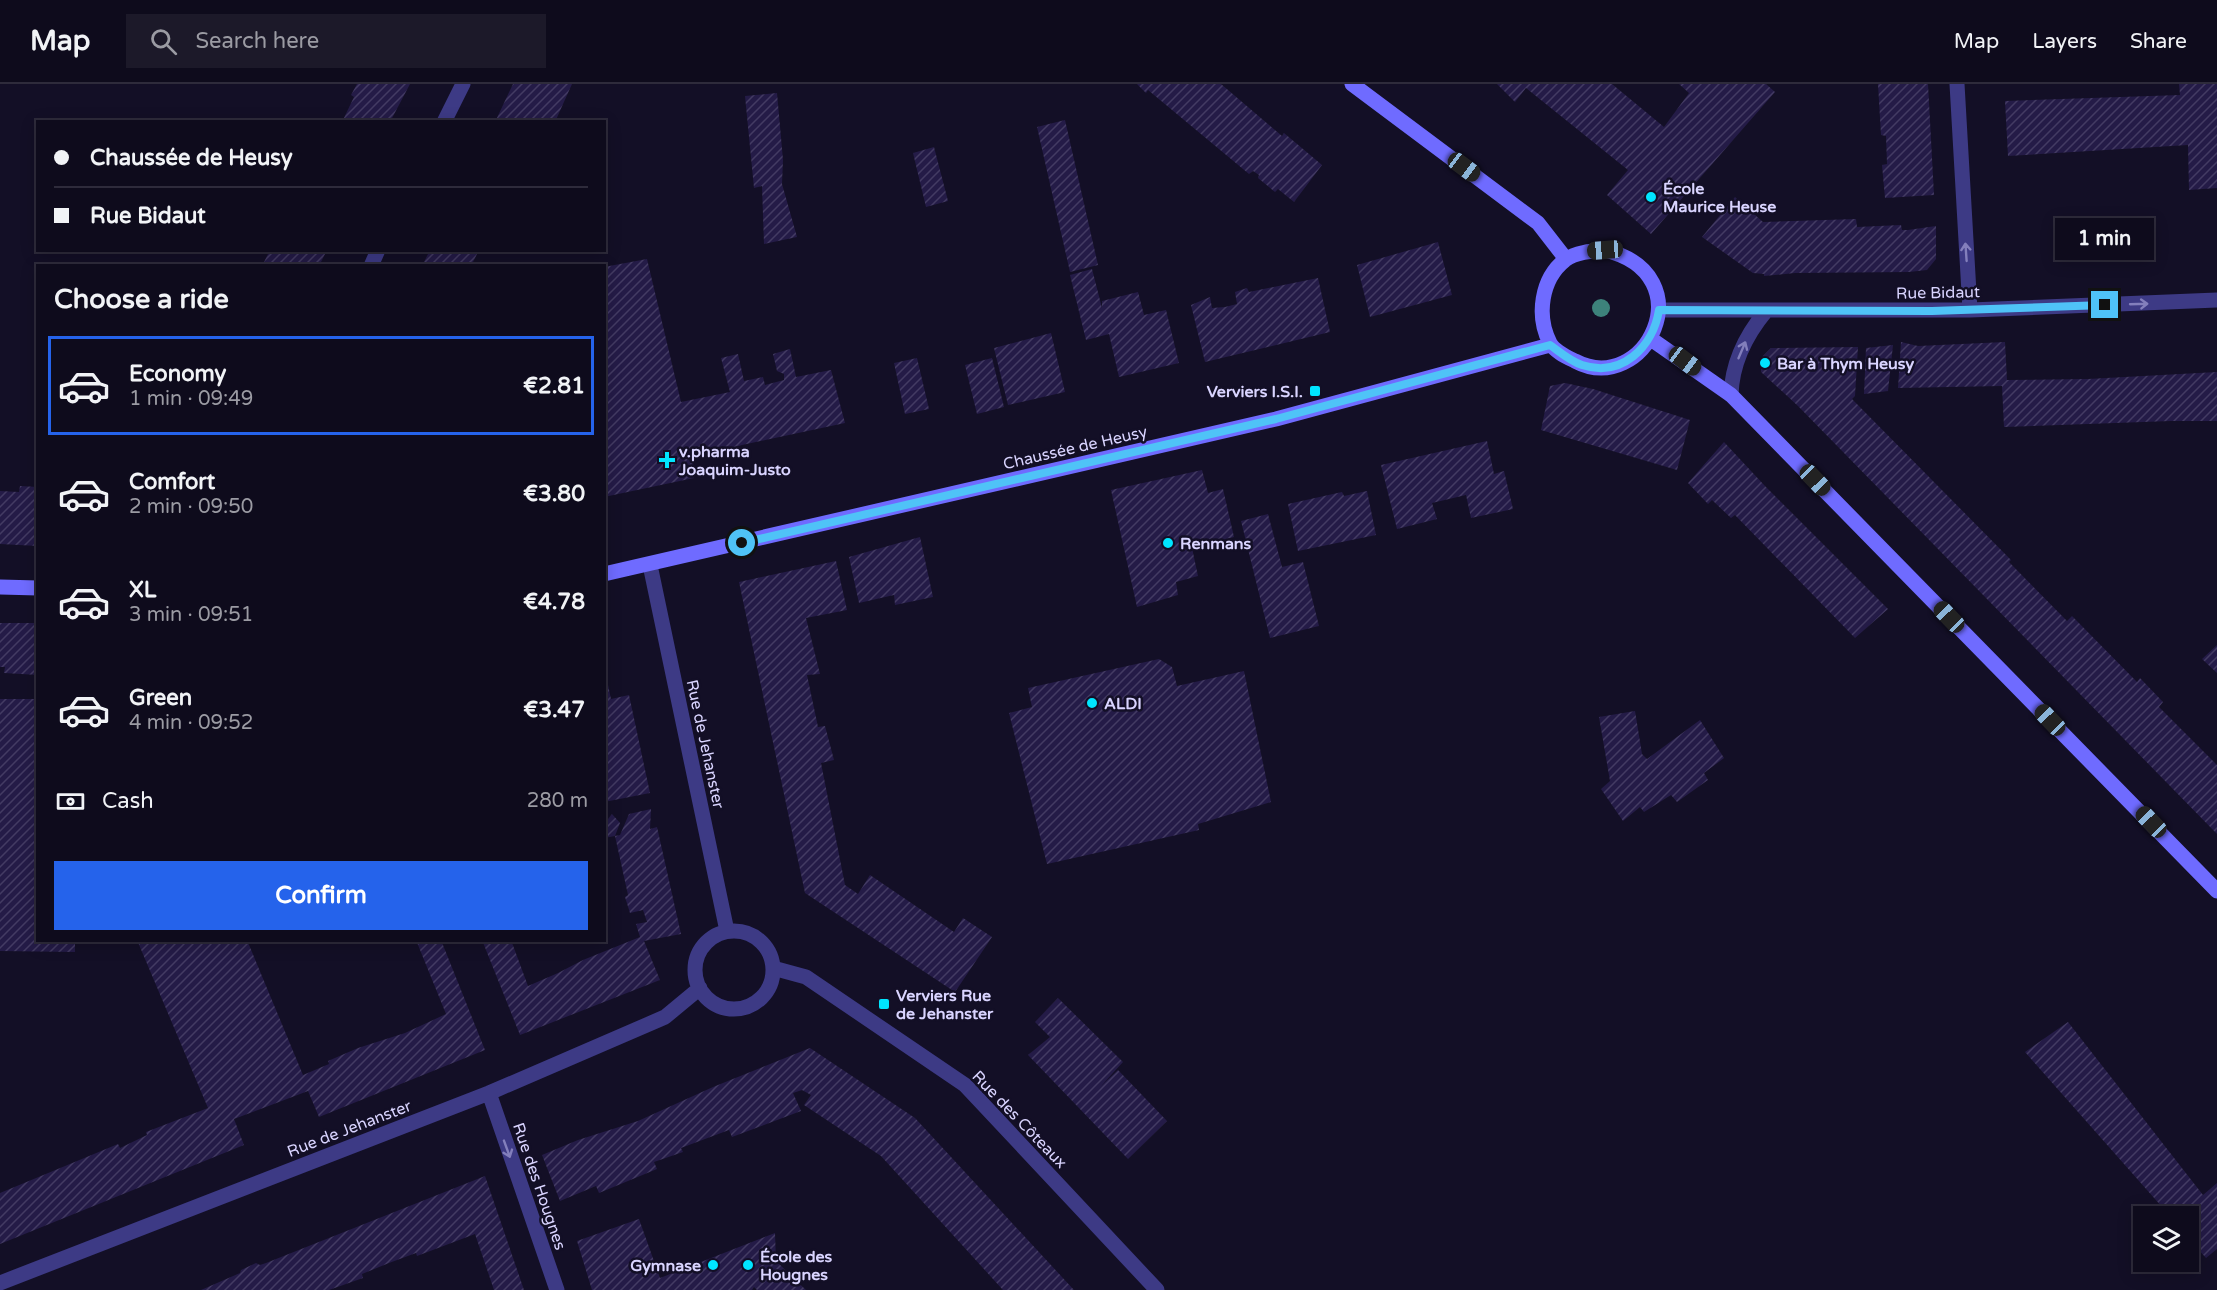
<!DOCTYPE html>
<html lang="en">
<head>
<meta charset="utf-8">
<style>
	:root { --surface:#0e0b1c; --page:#1c1929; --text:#f1f3f6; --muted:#9b9ba3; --line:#2e2b3b; --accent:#2563eb }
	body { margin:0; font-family:"Varela Round",sans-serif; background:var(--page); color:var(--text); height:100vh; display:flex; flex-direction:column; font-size:22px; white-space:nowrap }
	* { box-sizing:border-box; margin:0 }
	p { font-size:20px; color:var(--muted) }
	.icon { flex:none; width:33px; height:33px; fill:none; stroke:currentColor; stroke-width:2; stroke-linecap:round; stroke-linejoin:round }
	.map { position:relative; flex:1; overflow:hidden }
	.drawer { position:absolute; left:36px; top:180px; width:570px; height:678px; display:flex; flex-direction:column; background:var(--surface); border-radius:0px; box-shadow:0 3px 15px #0003,0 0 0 2px var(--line) }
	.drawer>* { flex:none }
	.hud { position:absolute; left:36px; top:36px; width:570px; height:132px; border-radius:0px; box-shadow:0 3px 15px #0003,0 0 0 2px var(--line); display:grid; align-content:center; height:132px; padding:0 18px; background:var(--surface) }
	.tools { position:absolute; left:2133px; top:1122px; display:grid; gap:12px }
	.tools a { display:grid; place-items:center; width:66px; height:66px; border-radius:0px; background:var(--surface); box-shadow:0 3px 15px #0003,0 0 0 2px var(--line); font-size:30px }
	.end { position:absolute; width:27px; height:27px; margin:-14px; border:8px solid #4fc3f7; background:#111; box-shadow:0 0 0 3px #111 }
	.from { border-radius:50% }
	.bubble { position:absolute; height:42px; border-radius:0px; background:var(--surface); box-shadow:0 3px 15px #0003,0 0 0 2px var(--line); font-size:20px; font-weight:700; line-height:42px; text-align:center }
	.car { position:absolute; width:18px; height:36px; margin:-18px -9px; border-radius:8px; box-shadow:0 0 4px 2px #0007; background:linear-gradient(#222 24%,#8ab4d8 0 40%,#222 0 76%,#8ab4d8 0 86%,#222 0) }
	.hud b { display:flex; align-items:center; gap:21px; height:57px; font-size:22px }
	.hud b+b { border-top:2px solid var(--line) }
	.hud i { width:15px; height:15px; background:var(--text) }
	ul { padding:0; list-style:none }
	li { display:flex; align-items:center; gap:18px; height:99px; margin:0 12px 9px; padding:0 6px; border:3px solid transparent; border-radius:0px }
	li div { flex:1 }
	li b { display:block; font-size:22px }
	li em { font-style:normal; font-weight:700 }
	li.active { border-color:var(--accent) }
	li>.icon { width:54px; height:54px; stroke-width:1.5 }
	h2 { padding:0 18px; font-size:27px; line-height:72px }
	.pay { display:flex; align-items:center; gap:15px; height:66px; padding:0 18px; font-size:22px }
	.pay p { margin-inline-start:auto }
	.cta { display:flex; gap:12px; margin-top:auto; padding:12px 18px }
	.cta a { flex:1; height:69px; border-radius:0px; background:var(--accent); color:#fff; font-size:24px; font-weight:700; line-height:69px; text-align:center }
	header { display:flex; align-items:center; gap:36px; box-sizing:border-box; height:84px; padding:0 30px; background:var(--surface); border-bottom:2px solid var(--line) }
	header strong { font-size:28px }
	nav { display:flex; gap:33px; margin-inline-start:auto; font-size:21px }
	.search { width:420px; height:54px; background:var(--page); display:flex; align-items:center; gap:15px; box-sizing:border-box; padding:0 21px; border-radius:0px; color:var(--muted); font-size:22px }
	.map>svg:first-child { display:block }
	.building { fill:url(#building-hatch) }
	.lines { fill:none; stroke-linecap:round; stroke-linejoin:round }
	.street { stroke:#3d3a85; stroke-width:15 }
	.secondary { stroke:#6f6bff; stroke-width:15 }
	.tree { fill:#3d827b }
	.oneway { stroke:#837fbc }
	.route { stroke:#4fc3f7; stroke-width:8 }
	.poi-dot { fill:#00e5ff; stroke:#130f26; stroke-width:2 }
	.labels { text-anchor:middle; stroke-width:5; stroke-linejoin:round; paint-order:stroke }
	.poi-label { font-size:16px; font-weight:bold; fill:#d9d4ff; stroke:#130f26; text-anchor:start }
	.street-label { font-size:16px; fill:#d9d4ff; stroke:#130f26 }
</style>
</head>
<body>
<header>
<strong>Map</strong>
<div class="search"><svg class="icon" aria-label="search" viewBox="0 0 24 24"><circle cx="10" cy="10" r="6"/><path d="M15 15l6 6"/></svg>Search here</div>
<nav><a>Map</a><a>Layers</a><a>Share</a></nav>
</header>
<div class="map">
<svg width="2217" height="1206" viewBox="0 0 2217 1206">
	<defs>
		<pattern id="building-hatch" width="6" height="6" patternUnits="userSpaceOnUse" patternTransform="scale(1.5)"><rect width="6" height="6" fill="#241b47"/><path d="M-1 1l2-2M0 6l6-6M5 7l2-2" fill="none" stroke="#433b63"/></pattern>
	</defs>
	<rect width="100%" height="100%" fill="#130f26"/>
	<!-- building -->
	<path class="building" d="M357,0H410L390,38H342L354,13L351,11Z
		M513,0H572L555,38H495Z
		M1137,0H1221L1282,52L1284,49L1322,81L1294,118L1278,105L1275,108L1258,94L1259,91L1253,87L1249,90L1148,6L1146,9Z
		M1497,0H1612L1664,43L1689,9L1679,0H1766L1775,8L1651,150L1607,111L1628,86L1526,4L1515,18Z
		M1878,0H1928L1934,111L1885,114L1882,81L1887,80L1886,52L1881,51Z
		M2179,0H2217V104L2189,106L2188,61L2008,72L2005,17L2180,11Z
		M777,9L783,76L782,100L797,153L764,160L762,102L754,104L745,12Z
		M1065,36L1098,181L1070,188L1037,43Z
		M934,63L948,117L926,123L913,69Z
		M1735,113L1763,138L1856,135L1857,143L1901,141L1902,146H1908L1936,142V175L1927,186L1909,188L1795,189L1764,192V190L1753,189L1702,153Z
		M1438,158L1452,211L1370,233L1357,181Z
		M270,166H327L319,182H262Z
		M430,166H479L471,182H422Z
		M647,175L681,318L730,308L721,274L738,270L744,297L763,293L765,301L784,296V290L777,287L773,270L790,265L796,293L831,286L845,339L742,361L693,375L694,394L604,413V183Z
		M1092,185L1102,224V217L1138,208L1144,231L1166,226L1179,279L1119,293L1109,250L1086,256L1070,191Z
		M1318,194L1330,248L1205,278L1191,221L1210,213L1212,224L1225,223L1237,220L1235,208L1247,204L1249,208Z
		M1051,249L1065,308L1008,321L994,264Z
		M1901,258L1918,262L2005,258L2007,296L2088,295L2217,288V337H2171L2004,343L2002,302L1898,304Z
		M1893,261L1888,307L1864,310L1866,264Z
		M1858,263L1855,312L1852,315L2011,476L2009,478L2067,537L2072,532L2137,598L2140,594L2163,618L2159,623L2217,681V750L1798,322L1761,288V280L1763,272L1771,264Z
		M917,274L929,325L905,330L894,279Z
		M992,274L1004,323L977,330L965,281Z
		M1565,299L1593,305L1690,336L1677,386L1541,346L1550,302Z
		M1487,357L1494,390L1504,387L1513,425L1471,434L1466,411L1432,419L1437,435L1397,445L1381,381Z
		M1724,358L1765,402L1888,525L1855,554L1735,431L1731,434L1712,416L1708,420L1688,399Z
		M1202,386L1208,409L1223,405L1234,453L1192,464L1198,492L1176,498L1178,511L1137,523L1111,406Z
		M20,402L38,403V462L0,460V407L19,408Z
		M1367,407L1376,451L1298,467L1288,420L1342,408L1344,412Z
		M1268,430L1282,483L1303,478L1319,542L1270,554L1241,437Z
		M920,453L933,513L895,521L894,511L859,519L849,473Z
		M836,477L847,526L806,534L820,590L807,591L818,643L825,642L834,676L821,679L845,801L858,810L870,791L954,848L963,834L992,853L955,908L805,809L739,498Z
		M0,539H38V591L4,589L5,583H0Z
		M2217,561V589L2202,575Z
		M1159,575L1172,583L1177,602L1244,587L1271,718L1198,740L1199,746L1047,780L1009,629L1032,623L1028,604Z
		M604,582L611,615L629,611L650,709L604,718Z
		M0,615H38V856H75V868L0,867Z
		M1635,627L1642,670L1647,675L1700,636L1724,674L1704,689L1708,696L1677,718L1671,711L1644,728L1640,723L1623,737L1601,705L1610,697L1599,633Z
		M651,725L650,745L657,743L681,850L644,857L660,896L520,951L482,856H511L528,902L558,889L583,876L640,853L636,840L647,838L643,826L630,829L625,813L628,811L615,752L620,751L629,730Z
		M612,730L620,739L615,752L604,754V740Z
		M137,856H247L303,991L329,980L328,977L358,964L405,949L446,930L416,856H441L485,966L319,1033L308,1007L234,1035L244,1061L0,1160V1109L118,1060L120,1064L147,1051L146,1048L208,1024Z
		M1058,914L1123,978L1101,1002L1118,986L1167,1037L1128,1075L1028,971L1050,953L1035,938Z
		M2068,938L2203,1111L2217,1099V1165L2206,1174L2188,1154V1132H2170L2025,968Z
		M810,964L915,1034L1074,1206H1003L881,1072L804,1021L811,1011L802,1006L793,1009L801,1027L732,1053L729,1046L681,1064L683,1068L654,1078L657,1085L599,1109L596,1102L560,1117L542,1071L578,1056L638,1037L713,1003Z
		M485,1092L524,1206H494L475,1150L417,1172L416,1169L389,1179L362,1190L363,1194L329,1206H201L240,1189L241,1186L256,1179L260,1181L266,1179Z
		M639,1135L660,1194L775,1149L776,1177L806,1206H757L754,1203L752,1206H592L577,1157Z"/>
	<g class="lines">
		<!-- street -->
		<path class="street" d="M1957,0L1970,226
			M444,38L463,0
			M371,182L378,166
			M1659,226H1970L2217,216
			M1731,311C1732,279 1746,251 1766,227
			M650,481L727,847
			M695 886a39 39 0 1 1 78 0a39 39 0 1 1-78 0Z
			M773,884L806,893L965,1001L1157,1206
			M489,1009L557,1206
			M0,1199L489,1009L665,933L700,904"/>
		<!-- secondary -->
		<path class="secondary" d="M1352,0L1538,139L1566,175
			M1605,166C1706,191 1645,314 1575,277C1567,273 1554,267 1550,259C1536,232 1541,195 1565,176C1576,168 1592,167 1605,166Z
			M1651,255L1731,311L2217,807
			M604,490L1276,335L1550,261
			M0,503L38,504"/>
	</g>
	<!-- trees -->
	<circle class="tree" cx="1601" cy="224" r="9"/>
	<!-- one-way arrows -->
	<defs><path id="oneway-shaft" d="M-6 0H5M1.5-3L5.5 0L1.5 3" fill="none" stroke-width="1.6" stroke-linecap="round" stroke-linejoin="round" transform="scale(1.5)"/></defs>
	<g class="oneway">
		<use href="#oneway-shaft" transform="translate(1966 168) rotate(-94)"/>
		<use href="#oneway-shaft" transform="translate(2139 220) rotate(-2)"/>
		<use href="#oneway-shaft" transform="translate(1742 266) rotate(-67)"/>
		<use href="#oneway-shaft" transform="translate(507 1065) rotate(70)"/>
	</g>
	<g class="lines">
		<!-- route -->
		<path class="route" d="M742,459L1276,335L1550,261C1560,268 1570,277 1582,281C1622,294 1653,263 1659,226L1932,227L2105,221"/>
	</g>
	<!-- markers -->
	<g class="poi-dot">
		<circle cx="1651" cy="113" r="6"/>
		<circle cx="1765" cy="279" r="6"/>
		<rect x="1309" y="301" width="12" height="12" rx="3"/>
		<path d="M664 367h6v6h6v6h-6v6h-6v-6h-6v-6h6z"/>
		<circle cx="1168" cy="459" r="6"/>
		<circle cx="1092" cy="619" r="6"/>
		<rect x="878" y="914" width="12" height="12" rx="3"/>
		<circle cx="713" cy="1181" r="6"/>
		<circle cx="748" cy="1181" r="6"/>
	</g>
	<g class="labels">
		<!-- poi labels -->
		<g class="poi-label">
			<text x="1663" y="110">École<tspan x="1663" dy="18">Maurice Heuse</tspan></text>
			<text x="1777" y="285">Bar à Thym Heusy</text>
			<text x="1303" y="313" text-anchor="end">Verviers I.S.I.</text>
			<text x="679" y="373">v.pharma<tspan x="679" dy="18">Joaquim-Justo</tspan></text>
			<text x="1180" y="465">Renmans</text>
			<text x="1104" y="625">ALDI</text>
			<text x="896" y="917">Verviers Rue<tspan x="896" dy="18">de Jehanster</tspan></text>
			<text x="760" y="1178">École des<tspan x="760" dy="18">Hougnes</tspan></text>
			<text x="701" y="1187" text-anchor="end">Gymnase</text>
		</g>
		<!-- street labels -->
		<g class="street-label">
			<text transform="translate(1938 208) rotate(-1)" y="6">Rue Bidaut</text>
			<text transform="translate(1075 363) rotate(-13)" y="6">Chaussée de Heusy</text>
			<text transform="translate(706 660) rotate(78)" y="6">Rue de Jehanster</text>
			<text transform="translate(1020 1035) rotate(46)" y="6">Rue des Côteaux</text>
			<text transform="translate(349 1044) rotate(-21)" y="6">Rue de Jehanster</text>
			<text transform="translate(540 1102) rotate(71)" y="6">Rue des Hougnes</text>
		</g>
	</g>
</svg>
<div class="tools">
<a><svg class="icon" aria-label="layers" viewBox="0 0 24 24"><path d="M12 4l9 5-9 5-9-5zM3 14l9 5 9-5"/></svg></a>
</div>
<i class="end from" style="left:742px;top:459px"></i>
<i class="end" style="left:2105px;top:221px"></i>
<div class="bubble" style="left:2055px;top:134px;width:99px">1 min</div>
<i class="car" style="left:1464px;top:83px;rotate:127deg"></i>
<i class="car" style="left:1605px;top:166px;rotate:266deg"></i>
<i class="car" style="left:1685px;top:277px;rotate:127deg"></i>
<i class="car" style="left:1815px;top:396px;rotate:136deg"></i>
<i class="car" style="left:1949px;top:533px;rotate:316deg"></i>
<i class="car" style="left:2050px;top:636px;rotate:316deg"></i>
<i class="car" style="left:2151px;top:738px;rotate:316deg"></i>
<div class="hud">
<b><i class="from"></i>Chaussée de Heusy</b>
<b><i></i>Rue Bidaut</b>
</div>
<section class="drawer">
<h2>Choose a ride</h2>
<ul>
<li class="active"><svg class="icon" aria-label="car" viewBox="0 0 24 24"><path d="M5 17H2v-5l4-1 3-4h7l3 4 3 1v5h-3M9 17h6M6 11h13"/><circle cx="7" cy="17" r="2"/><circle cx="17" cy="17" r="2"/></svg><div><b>Economy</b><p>1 min · 09:49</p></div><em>€2.81</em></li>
<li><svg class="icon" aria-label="car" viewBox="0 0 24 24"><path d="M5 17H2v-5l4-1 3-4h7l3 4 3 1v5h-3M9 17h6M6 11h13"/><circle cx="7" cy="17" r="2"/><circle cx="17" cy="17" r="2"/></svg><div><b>Comfort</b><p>2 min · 09:50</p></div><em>€3.80</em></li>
<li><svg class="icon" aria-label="car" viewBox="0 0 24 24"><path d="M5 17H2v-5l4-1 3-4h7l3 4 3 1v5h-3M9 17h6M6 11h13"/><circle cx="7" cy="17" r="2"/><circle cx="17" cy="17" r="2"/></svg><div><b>XL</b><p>3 min · 09:51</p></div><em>€4.78</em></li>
<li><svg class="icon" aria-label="car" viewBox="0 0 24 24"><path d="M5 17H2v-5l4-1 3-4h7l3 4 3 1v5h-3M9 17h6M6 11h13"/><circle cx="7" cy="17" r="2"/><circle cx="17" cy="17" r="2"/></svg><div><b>Green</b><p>4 min · 09:52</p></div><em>€3.47</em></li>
</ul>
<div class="pay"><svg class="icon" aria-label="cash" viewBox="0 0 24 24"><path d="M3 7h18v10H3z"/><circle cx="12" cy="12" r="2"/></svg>Cash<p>280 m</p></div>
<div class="cta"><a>Confirm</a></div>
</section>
</div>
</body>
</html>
